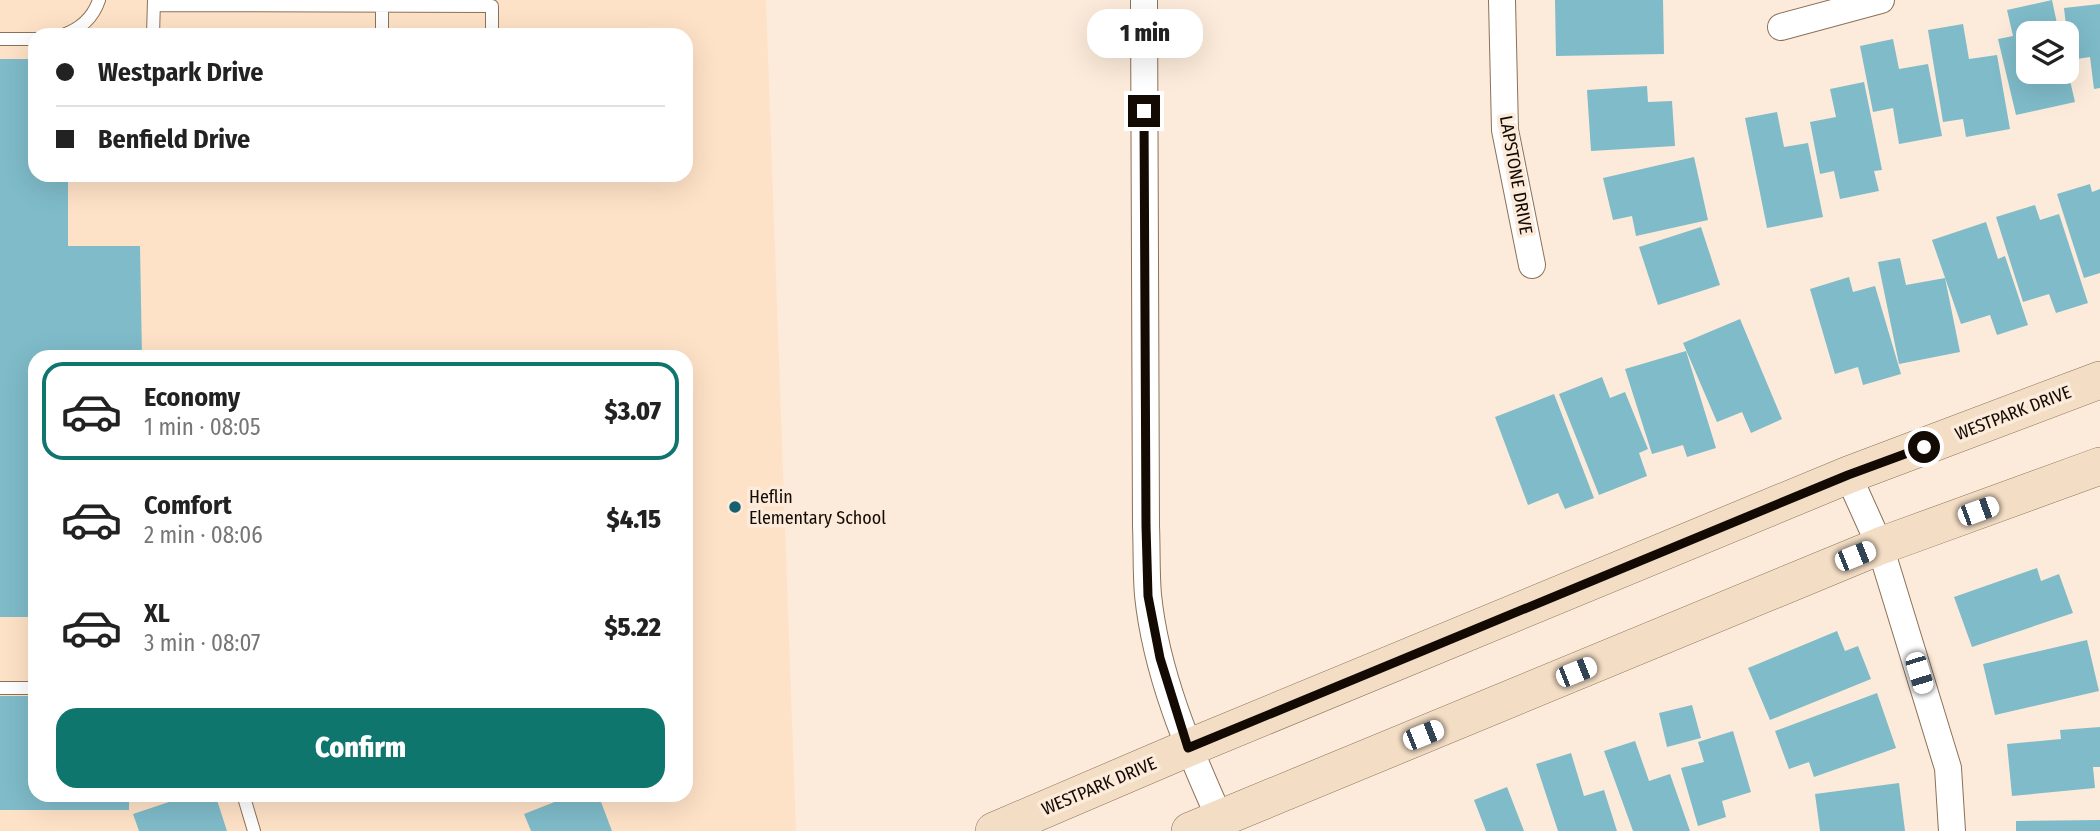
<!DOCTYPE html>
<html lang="en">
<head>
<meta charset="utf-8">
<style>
	:root { --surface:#fff; --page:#f2f2f2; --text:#222; --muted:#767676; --line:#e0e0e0; --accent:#0f766e }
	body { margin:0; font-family:"Fira Sans Condensed",sans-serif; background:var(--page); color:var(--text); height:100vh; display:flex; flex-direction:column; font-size:26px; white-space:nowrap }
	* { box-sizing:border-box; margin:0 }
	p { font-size:23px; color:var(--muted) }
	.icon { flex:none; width:38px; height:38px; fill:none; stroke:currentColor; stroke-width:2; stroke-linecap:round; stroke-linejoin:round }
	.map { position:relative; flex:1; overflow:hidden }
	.drawer { position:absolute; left:28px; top:350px; width:665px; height:452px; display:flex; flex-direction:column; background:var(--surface); border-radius:21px; box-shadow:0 7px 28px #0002 }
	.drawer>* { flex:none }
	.guide { position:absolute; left:28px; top:28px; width:665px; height:154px; border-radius:21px; box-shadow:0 7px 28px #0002; display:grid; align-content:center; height:154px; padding:0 28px; background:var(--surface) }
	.buttons { position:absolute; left:2016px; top:21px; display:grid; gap:14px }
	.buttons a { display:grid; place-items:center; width:63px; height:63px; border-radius:14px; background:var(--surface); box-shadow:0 7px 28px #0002; font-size:35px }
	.end { position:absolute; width:32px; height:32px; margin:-16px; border:9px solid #130a03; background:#fff; box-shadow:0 0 0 4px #fff }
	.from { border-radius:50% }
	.bubble { position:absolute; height:49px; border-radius:21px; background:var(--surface); box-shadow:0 7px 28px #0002; font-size:23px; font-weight:800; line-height:49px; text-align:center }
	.car { position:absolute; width:21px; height:42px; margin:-21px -10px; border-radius:9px; box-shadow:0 0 5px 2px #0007; background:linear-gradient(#fff 24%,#345 0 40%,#fff 0 76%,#345 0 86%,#fff 0) }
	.guide b { display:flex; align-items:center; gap:24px; height:66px; font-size:26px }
	.guide b+b { border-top:2px solid var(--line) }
	.guide i { width:18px; height:18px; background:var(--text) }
	ul { padding:12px 0 0; list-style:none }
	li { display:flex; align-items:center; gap:21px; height:98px; margin:0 14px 10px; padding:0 14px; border:4px solid transparent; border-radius:21px }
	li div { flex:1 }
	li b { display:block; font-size:26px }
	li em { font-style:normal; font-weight:800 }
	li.on { border-color:var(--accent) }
	li>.icon { width:63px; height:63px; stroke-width:1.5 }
	.cta { display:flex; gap:14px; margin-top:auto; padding:14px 28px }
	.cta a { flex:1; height:80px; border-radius:21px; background:var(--accent); color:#fff; font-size:28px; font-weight:800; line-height:80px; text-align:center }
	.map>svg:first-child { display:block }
	.built { fill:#fee2c7; fill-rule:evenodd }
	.building { fill:#7fbbc9 }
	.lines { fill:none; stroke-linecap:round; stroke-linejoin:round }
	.service-casing { stroke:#8b7158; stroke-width:14 }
	.minor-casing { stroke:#8b7158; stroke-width:28 }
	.secondary-casing { stroke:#8b7158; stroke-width:38 }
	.service { stroke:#fff; stroke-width:12 }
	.minor { stroke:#fff; stroke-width:26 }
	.secondary { stroke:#f3ddc5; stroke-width:37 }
	.route { stroke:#130a03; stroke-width:9 }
	.poi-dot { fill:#17606f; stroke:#fcebda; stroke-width:2.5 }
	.labels { text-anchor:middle; stroke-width:7; stroke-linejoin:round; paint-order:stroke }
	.street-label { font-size:18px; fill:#130a03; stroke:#fcebda }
	.poi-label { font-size:18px; fill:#130a03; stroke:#fcebda; text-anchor:start }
</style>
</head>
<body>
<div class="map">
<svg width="2100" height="831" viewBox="0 0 2100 831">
	<rect width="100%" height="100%" fill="#fcebda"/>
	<!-- built -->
	<path class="built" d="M0,0H766L796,831H0ZM35,35H686V175H35ZM35,357H686V794H35Z"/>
	<!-- building -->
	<path class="building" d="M1555,0H1663L1664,54L1556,56Z
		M2052,0L2059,33H2028V72H2068L2075,102L2016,115L1998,39L2013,36L2007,10Z
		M2100,4V88L2094,89L2090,57L2070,60L2064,8Z
		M1963,24L1969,59L1997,55L2010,129L1966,137L1963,119L1943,122L1928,30Z
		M1893,39L1899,69L1928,64L1942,136L1899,144L1893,108L1873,112L1860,46Z
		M0,59H35V175H68V246H140L142,357H35V617H0Z
		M1864,82L1882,170L1874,171L1879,191L1840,199L1834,171L1820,174L1810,122L1836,117L1830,89Z
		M1647,86L1648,102L1672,101L1675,146L1591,151L1587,90Z
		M1777,112L1784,147L1808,143L1823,217L1767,228L1745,118Z
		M1694,157L1708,220L1636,236L1632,216L1613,220L1603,178Z
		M2090,184L2092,192L2100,189V273L2084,278L2057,194Z
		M2035,205L2040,220L2059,214L2088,303L2056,313L2049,294L2023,302L1996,217Z
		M1986,222L1998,259L2005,256L2028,325L1997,335L1990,315L1961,324L1932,240Z
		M1701,227L1720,285L1658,305L1639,247Z
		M1900,258L1906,285L1945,278L1960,352L1899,364L1878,262Z
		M1849,277L1853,292L1875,286L1901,374L1863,385L1858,367L1835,374L1810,289Z
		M1740,319L1782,419L1751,433L1742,412L1717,422L1683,343Z
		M1686,351L1716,448L1687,457L1683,445L1652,454L1625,369Z
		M1602,377L1610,398L1625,392L1648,449L1639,453L1647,476L1599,495L1559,394Z
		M1554,394L1594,498L1565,509L1558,493L1528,505L1495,417Z
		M2037,568L2041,581L2059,574L2073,613L1972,647L1954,597Z
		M1837,631L1845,651L1858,646L1871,679L1770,720L1748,668Z
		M2087,640L2099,691L1995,715L1983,664Z
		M1877,693L1896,748L1814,777L1809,762L1789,769L1775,731Z
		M0,696H35V794H129V810H0Z
		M1692,705L1701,738L1667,747L1659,713Z
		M2100,727V767H2093L2095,788L2012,796L2007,744L2061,739L2060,730Z
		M1733,731L1751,792L1722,801L1726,817L1698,826L1681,768L1704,762L1698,742Z
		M1635,741L1649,781L1670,774L1690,831H1633L1604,751Z
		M1571,753L1584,796L1604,790L1617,831H1558L1536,764Z
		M1899,783L1905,831H1820L1815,794Z
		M1507,787L1524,831H1486L1474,800Z
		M193,794H215L227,831H139L133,814Z
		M575,794H598L612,831H531L524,814Z
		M2100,820V831H2016V821Z"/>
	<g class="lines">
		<defs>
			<path id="service" d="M154,5L492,6V35
				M63,35C80,29 93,18 99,0
				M153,35L154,0
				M382,35V0
				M0,39H35
				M0,688H35
				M243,794L254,831"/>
			<path id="minor" d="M1144,0L1146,526C1147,549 1146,572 1148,595C1156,673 1188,748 1220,819
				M1502,0L1505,130L1532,265
				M1781,27L1881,0
				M1848,475L1880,546L1948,768L1952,831"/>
			<path id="secondary" d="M994,831L1188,748L1848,475L2100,380
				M1190,831L1880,546L2100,466"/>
		</defs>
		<!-- service casing -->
		<use href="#service" class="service-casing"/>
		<!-- minor casing -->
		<use href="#minor" class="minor-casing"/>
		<!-- secondary casing -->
		<use href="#secondary" class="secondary-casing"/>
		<!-- service -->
		<use href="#service" class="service"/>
		<!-- minor -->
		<use href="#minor" class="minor"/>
		<!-- secondary -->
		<use href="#secondary" class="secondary"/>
	</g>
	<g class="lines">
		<!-- route -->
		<path class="route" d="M1144,111L1146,526L1148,596L1160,658L1188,748L1848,475L1924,447"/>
	</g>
	<!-- markers -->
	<circle class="poi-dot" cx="735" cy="507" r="7"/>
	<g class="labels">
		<!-- street labels -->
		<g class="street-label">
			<text transform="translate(1516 175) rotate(80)" y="6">LAPSTONE DRIVE</text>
			<text transform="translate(2013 413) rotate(-21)" y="6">WESTPARK DRIVE</text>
			<text transform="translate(1099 786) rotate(-23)" y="6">WESTPARK DRIVE</text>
		</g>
		<!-- poi labels -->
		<g class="poi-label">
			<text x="749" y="503">Heflin<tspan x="749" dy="21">Elementary School</tspan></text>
		</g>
	</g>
</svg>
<div class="buttons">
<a><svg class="icon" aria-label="layers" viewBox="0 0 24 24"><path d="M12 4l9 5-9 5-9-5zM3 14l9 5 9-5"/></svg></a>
</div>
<i class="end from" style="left:1924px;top:447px"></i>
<i class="end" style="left:1144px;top:111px"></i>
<div class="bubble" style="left:1087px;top:9px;width:116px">1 min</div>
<i class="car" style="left:1978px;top:511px;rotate:70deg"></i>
<i class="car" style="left:1855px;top:556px;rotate:68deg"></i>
<i class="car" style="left:1576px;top:672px;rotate:68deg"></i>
<i class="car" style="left:1919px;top:673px;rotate:163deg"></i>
<i class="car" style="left:1423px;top:735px;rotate:68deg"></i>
<div class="guide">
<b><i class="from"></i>Westpark Drive</b>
<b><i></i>Benfield Drive</b>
</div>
<section class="drawer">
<ul>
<li class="on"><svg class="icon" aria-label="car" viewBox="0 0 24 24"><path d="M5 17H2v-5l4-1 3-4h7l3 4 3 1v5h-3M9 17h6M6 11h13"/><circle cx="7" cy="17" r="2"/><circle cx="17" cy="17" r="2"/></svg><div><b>Economy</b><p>1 min · 08:05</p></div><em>$3.07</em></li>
<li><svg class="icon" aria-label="car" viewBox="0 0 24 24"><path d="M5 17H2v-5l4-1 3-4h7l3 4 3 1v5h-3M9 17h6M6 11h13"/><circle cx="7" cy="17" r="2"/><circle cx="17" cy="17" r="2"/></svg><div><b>Comfort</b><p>2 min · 08:06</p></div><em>$4.15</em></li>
<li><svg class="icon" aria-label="car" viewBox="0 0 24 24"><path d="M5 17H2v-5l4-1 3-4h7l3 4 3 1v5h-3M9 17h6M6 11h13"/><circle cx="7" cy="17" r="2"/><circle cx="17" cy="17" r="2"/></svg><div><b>XL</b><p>3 min · 08:07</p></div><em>$5.22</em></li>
</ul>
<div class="cta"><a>Confirm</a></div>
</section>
</div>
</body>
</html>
